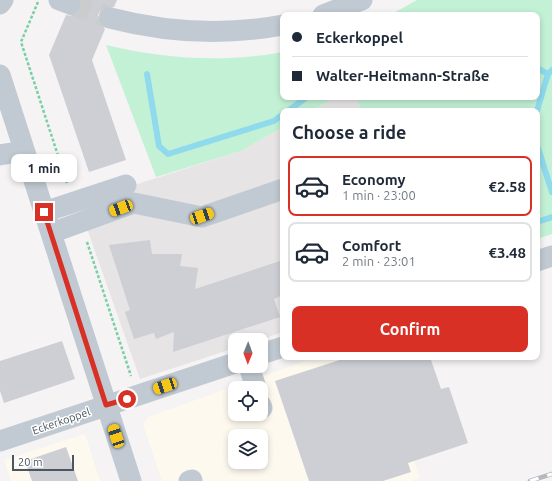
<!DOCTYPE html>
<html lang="en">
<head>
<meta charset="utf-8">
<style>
	:root { --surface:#fff; --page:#f2f2f3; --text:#1f2937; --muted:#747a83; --line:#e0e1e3; --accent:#d93025 }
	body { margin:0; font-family:Ubuntu,sans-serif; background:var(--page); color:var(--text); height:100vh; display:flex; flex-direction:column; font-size:15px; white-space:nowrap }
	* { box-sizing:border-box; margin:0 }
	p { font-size:13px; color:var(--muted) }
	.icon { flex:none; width:22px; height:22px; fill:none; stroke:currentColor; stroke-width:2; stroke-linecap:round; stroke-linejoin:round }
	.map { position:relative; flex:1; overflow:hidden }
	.panel { position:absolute; left:280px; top:108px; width:260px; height:252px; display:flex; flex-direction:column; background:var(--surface); border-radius:8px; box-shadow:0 2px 6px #0003 }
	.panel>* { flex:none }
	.guide { position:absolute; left:280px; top:12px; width:260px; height:88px; border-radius:8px; box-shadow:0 2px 6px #0003; display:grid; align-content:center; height:88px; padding:0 12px; background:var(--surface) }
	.needle { width:26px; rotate:181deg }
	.tools { position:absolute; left:228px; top:333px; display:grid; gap:8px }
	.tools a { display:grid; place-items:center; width:40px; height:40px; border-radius:8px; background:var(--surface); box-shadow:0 2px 6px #0003; font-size:20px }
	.scale { position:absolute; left:12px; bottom:10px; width:62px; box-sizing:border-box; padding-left:4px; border:2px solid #4a5661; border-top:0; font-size:11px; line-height:14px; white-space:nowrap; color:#4a5661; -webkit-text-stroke:3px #fff; paint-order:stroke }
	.end { position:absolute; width:18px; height:18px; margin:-9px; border:5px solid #d93025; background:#fff; box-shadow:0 0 0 2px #fff }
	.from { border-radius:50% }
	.bubble { position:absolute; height:28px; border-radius:8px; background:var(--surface); box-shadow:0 2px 6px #0003; font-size:13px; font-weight:700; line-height:28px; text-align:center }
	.car { position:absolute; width:12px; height:24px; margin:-12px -6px; border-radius:5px; box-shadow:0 0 3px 1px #0007; background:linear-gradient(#f5c518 24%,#345 0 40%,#f5c518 0 76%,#345 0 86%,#f5c518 0) }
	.guide b { display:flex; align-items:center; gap:14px; height:38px; font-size:15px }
	.guide b+b { border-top:1px solid var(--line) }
	.guide i { width:10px; height:10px; background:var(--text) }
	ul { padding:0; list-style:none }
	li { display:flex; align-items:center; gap:12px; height:60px; margin:0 8px 6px; padding:0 4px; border:2px solid var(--line); border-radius:8px }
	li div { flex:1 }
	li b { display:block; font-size:15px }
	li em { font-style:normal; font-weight:700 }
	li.active { border-color:var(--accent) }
	li>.icon { width:36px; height:36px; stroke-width:1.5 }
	h2 { padding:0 12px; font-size:18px; line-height:48px }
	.cta { display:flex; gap:8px; margin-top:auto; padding:8px 12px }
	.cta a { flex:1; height:46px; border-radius:8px; background:var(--accent); color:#fff; font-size:16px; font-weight:700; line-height:46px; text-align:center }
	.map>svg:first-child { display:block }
	.commercial { fill:#fdf9ef; fill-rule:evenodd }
	.education { fill:#e6e4e5 }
	.green { fill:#c3f1d5 }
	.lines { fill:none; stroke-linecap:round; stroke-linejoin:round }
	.stream { stroke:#90daee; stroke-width:6 }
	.building { fill:#cdcfd5 }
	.minor-tunnel { stroke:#caccce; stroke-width:21; stroke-dasharray:21 10; stroke-linecap:butt }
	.path { stroke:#7ad0a6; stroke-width:2.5; stroke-dasharray:3 2; stroke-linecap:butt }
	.minor { stroke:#c1cad2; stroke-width:21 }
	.rail-casing { stroke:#b5b8bd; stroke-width:4.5 }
	.rail { stroke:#fff; stroke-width:3; stroke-dasharray:9; stroke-linecap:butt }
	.route { stroke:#d93025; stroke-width:5 }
	.labels { text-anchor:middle; stroke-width:3; stroke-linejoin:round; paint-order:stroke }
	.street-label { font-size:11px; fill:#4a5661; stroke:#fff }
</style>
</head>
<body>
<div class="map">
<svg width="552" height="481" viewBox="0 0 552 481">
	<rect width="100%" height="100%" fill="#f5f3f3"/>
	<!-- commercial -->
	<path class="commercial" d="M316,357H377L420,478L412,481H162L143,425L148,417ZM235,388H261V414H235ZM235,436H261V462H235Z
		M85,434L100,481H11L4,460Z"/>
	<!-- education -->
	<path class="education" d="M336,97H356L361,111H311Z
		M283,127V332L260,340H235V348L140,379L78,203L241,151Z"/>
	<!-- green -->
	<path class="green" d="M417,0H552V234L537,239V111H361L356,97H537V15H390Z
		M106,45C165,59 223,63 283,52V97H336L311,111H283V127L241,151L156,177Z"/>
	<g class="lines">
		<!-- stream -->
		<path class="stream" d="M537,68L548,74
			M147,74L159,146L168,154L274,121L283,114
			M288,111L307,97
			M537,111L548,74L552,70
			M537,145L552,192
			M537,222L552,217"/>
	</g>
	<!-- building -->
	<path class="building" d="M81,0H117L114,7H106L101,10L98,15L99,22L105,29L92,60L126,160L89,172L49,55L66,15L72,16L78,13L81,8Z
		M150,240L152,254H182L180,266L198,268L195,289L283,260V295L274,299L280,317L173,352L174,332L156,339L154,333L134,339L125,312L130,310L109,245Z
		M62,341L75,379L4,403L0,391V361Z
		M349,357H430L441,389L449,387L468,443L408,463L411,472L383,481H309L275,381Z
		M66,447L78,481H32L25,461Z"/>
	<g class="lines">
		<!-- minor-tunnel -->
		<path class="minor-tunnel" d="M70,4L110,18"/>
		<!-- path -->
		<path class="path" d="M38,2L21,42L67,183
			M87,242L131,376"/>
		<!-- minor -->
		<path class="minor" d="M59,0L70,4
			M0,4L3,0
			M323,15L362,0
			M110,18C168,33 224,36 283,25
			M0,75L131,481
			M0,155L24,151
			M44,212L126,185
			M51,233L134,203L202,217L283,189
			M537,261L552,256
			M261,354L283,347
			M249,366L256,388
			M261,405L262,408
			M0,441L235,363
			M189,481L192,480"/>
		<defs>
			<path id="rail" d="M530,481L552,474"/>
		</defs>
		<!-- rail casing -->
		<use href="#rail" class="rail-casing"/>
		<!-- rail -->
		<use href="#rail" class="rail"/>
	</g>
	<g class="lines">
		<!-- route -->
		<path class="route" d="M44,212L106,405L127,399"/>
	</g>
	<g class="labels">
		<!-- street labels -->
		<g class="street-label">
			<text transform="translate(61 421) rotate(-19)" y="4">Eckerkoppel</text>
		</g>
	</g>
</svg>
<div class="tools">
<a><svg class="needle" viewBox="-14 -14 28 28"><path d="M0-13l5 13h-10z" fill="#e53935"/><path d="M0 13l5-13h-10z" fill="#747a83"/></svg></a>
<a><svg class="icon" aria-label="locate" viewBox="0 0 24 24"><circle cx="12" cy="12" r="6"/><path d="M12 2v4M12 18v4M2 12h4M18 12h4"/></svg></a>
<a><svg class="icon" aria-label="layers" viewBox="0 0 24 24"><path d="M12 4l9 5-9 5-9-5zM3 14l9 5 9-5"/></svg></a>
</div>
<div class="scale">20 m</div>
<i class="end from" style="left:127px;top:399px"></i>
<i class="end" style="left:44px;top:212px"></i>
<div class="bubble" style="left:11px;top:154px;width:66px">1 min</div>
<i class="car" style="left:121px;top:208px;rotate:250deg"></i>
<i class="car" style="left:202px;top:216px;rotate:71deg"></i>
<i class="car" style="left:165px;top:386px;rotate:251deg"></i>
<i class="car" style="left:116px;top:436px;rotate:342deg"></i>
<div class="guide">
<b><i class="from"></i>Eckerkoppel</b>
<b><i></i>Walter-Heitmann-Straße</b>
</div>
<section class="panel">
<h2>Choose a ride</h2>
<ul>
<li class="active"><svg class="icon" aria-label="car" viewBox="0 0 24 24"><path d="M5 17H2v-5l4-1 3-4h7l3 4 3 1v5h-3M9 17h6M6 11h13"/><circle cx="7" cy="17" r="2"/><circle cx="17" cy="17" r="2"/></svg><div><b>Economy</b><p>1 min · 23:00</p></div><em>€2.58</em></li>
<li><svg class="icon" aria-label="car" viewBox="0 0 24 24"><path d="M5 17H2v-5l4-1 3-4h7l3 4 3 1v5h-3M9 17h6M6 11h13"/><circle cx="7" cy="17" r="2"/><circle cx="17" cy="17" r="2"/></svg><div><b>Comfort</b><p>2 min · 23:01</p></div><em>€3.48</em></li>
</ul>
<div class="cta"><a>Confirm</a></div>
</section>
</div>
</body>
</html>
